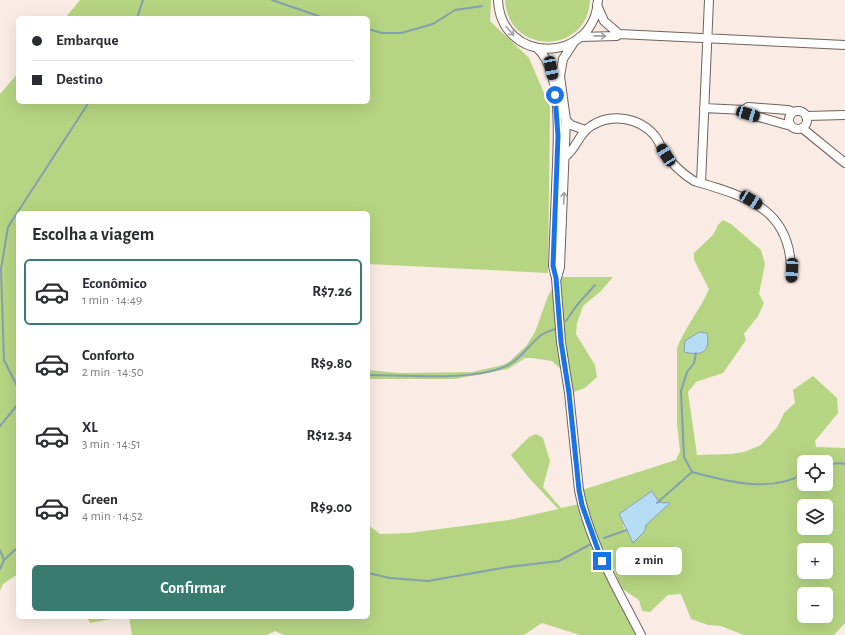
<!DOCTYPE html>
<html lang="pt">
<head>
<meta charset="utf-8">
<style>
	:root { --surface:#fff; --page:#f7f7f7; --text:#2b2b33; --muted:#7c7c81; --line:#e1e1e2; --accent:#397c6f }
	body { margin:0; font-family:"Alegreya Sans",sans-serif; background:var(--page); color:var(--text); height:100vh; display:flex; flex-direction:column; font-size:15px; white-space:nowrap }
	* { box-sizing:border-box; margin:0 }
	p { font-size:13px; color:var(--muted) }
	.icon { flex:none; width:22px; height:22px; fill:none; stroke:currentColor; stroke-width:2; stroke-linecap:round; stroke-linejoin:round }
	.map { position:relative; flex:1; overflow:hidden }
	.details { position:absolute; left:16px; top:211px; width:354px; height:408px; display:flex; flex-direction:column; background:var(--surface); border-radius:6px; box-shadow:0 4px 16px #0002 }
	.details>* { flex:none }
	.hud { position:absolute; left:16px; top:16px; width:354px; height:88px; border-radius:6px; box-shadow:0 4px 16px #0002; display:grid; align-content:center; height:88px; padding:0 16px; background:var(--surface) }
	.buttons { position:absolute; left:797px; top:455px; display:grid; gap:8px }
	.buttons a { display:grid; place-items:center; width:36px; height:36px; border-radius:6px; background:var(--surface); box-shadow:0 4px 16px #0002; font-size:20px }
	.end { position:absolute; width:18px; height:18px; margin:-9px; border:5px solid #1a73e8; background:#fff; box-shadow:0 0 0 2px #fff }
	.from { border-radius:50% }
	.bubble { position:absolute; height:28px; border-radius:6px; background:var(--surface); box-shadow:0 4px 16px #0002; font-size:13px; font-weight:600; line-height:28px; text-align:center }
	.car { position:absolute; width:12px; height:24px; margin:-12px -6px; border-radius:5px; box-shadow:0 0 3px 1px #0007; background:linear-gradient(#222 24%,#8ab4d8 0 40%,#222 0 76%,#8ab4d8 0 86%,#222 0) }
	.hud b { display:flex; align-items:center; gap:14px; height:38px; font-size:15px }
	.hud b+b { border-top:1px solid var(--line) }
	.hud i { width:10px; height:10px; background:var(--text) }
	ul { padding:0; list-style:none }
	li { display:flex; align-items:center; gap:12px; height:66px; margin:0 8px 6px; padding:0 8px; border:2px solid transparent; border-radius:6px }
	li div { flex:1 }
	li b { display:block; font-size:15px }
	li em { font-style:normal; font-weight:600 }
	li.current { border-color:var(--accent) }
	li>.icon { width:36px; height:36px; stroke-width:1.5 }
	h2 { padding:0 16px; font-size:18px; line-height:48px }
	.cta { display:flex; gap:8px; margin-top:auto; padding:8px 16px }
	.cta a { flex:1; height:46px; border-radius:6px; background:var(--accent); color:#fff; font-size:16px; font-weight:600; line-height:46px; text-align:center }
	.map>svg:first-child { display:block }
	.green { fill:#b5d582; fill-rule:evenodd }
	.water { fill:#b6ddf4; stroke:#859faf }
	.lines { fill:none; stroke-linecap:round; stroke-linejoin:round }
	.stream { stroke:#859faf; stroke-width:2 }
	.minor-casing { stroke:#6f635d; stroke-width:10 }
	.minor { stroke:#fff; stroke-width:8 }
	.oneway { stroke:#a19f9e }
	.route { stroke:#1a73e8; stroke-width:5 }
</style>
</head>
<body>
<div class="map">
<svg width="845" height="635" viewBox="0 0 845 635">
	<rect width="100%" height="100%" fill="#faece5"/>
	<!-- green -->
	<path class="green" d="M80,0H491L490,21L529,58L550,107L548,273L368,264V213H18V574L3,584L0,591V94L18,73V102H368V18H65Z
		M505,0H590C588,55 508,56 505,0Z
		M723,220L731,224L761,250L765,264L759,294L764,303L758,316L744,334L746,340L723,373L696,382L688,392L697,455L731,454L744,452L761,445L778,426L784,413L795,403L793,390L813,376L837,398L838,413L815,441L816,447L845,448V623L834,635H744L721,626L708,625L691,619L681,594L668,595L650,612L642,611L639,600L621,588L610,559L602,547L607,560L613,592L636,635H580L542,623L524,635H284L275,631L267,635H132L129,617H368V525L380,534L409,533L509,520L558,509L529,478L511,455L529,437L536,434L543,438L550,461L543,487L561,508L584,503L582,490L676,460L680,451L677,424V348C685,327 700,310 709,289L694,260V253L713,235L718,225ZM804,462H826V484H804ZM652,491L659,502L669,504L646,525L626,532L623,525L627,508ZM804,506H826V528H804ZM804,550H826V572H804ZM804,594H826V616H804Z
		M559,277H613L601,291L583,306L577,323L576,334L595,365L597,377L585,388L571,393L562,370L552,361L532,358H525L508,369L455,379H368V370L400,373L472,372L503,365L510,361L526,346L535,332L548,296Z
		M87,617H122L90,623Z"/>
	<!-- water -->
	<path class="water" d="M699,332L707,333C711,353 701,356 684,352L685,341Z
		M652,491L659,502L664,503L669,502V504L646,525L645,531L633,543L619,514Z"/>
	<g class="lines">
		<!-- stream -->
		<path class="stream" d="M272,0L324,18
			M137,18L143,0
			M368,29L382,33H401L433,24L455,10L482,6
			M566,321L577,305L595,285
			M368,375C404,375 479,382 510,364C522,357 530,344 541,335C545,332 553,330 558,328
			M18,388L4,360L1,269L8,227L89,102
			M0,426L18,404
			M826,465L839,463L845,464
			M692,472L684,457L681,391L687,372L694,363L696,353
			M657,503L692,472C725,481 773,494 804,473
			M604,538L627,530
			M0,550L4,560L0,569
			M4,560L18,547
			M368,573L390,578L428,581L508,567L559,561L593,543"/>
		<defs>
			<path id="minor" d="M498,0C501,65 594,65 598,0
				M597,5L604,21L619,34
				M580,37L617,36L619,34L845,45
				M538,49C565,74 557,154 556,189C555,215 554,240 553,266L556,278L561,342L569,393L579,490C589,542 617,588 641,635
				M704,108L744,110L748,107L788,110L793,112
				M744,110L748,114L791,126
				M789 120a9 9 0 1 1 18 0a9 9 0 1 1-18 0Z
				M806,116L845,115
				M566,120L571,125L585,130
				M802,128L845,163
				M566,156C576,149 579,133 591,126C611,113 639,117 655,136C659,141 661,148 665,154C673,165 683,174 694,181C748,197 794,209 791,278
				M701,183L709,0
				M557,278L560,267L566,120L560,76L563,59L574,42"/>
		</defs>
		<!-- minor casing -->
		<use href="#minor" class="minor-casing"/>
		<!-- minor -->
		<use href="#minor" class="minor"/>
	</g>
	<!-- one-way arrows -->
	<defs><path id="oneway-shaft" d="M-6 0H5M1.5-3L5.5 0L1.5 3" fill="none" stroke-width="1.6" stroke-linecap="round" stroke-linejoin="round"/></defs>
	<g class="oneway">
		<use href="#oneway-shaft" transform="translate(510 31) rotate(50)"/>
		<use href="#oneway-shaft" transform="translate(600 36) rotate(1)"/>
		<use href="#oneway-shaft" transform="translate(564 198) rotate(-87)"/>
	</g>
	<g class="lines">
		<!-- route -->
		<path class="route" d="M555,95L558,136L553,266L556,278L561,342L569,393L579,490L582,505L602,561"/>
	</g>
</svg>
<div class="buttons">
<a><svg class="icon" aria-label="locate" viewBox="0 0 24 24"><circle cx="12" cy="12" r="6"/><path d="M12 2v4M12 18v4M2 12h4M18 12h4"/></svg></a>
<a><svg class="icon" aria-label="layers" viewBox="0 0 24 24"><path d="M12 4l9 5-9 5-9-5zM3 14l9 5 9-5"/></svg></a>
<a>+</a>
<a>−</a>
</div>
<i class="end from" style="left:555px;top:95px"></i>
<i class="end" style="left:602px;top:561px"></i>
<div class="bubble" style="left:616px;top:547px;width:66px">2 min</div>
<i class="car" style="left:551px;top:68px;rotate:169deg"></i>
<i class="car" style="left:748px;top:114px;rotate:106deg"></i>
<i class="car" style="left:666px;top:155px;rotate:328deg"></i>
<i class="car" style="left:751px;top:200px;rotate:122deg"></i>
<i class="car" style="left:792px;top:270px;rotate:183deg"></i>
<div class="hud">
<b><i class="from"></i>Embarque</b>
<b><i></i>Destino</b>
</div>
<section class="details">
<h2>Escolha a viagem</h2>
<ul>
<li class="current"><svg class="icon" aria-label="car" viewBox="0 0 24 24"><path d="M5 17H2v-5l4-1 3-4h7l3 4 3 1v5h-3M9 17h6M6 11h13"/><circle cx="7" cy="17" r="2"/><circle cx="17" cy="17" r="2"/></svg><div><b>Econômico</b><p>1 min · 14:49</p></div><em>R$7.26</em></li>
<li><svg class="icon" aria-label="car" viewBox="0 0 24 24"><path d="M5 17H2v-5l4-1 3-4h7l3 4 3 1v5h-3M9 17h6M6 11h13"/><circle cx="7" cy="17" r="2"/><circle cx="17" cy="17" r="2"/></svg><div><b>Conforto</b><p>2 min · 14:50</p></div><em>R$9.80</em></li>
<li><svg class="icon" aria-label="car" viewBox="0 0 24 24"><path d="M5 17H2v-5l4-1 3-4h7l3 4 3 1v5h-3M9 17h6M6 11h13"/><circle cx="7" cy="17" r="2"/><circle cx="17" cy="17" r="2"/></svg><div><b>XL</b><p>3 min · 14:51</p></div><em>R$12.34</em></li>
<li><svg class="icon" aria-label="car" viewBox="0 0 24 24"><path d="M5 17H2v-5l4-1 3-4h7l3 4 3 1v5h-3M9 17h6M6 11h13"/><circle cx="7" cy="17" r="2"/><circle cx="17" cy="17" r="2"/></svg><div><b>Green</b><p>4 min · 14:52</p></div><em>R$9.00</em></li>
</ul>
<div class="cta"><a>Confirmar</a></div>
</section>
</div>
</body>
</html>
